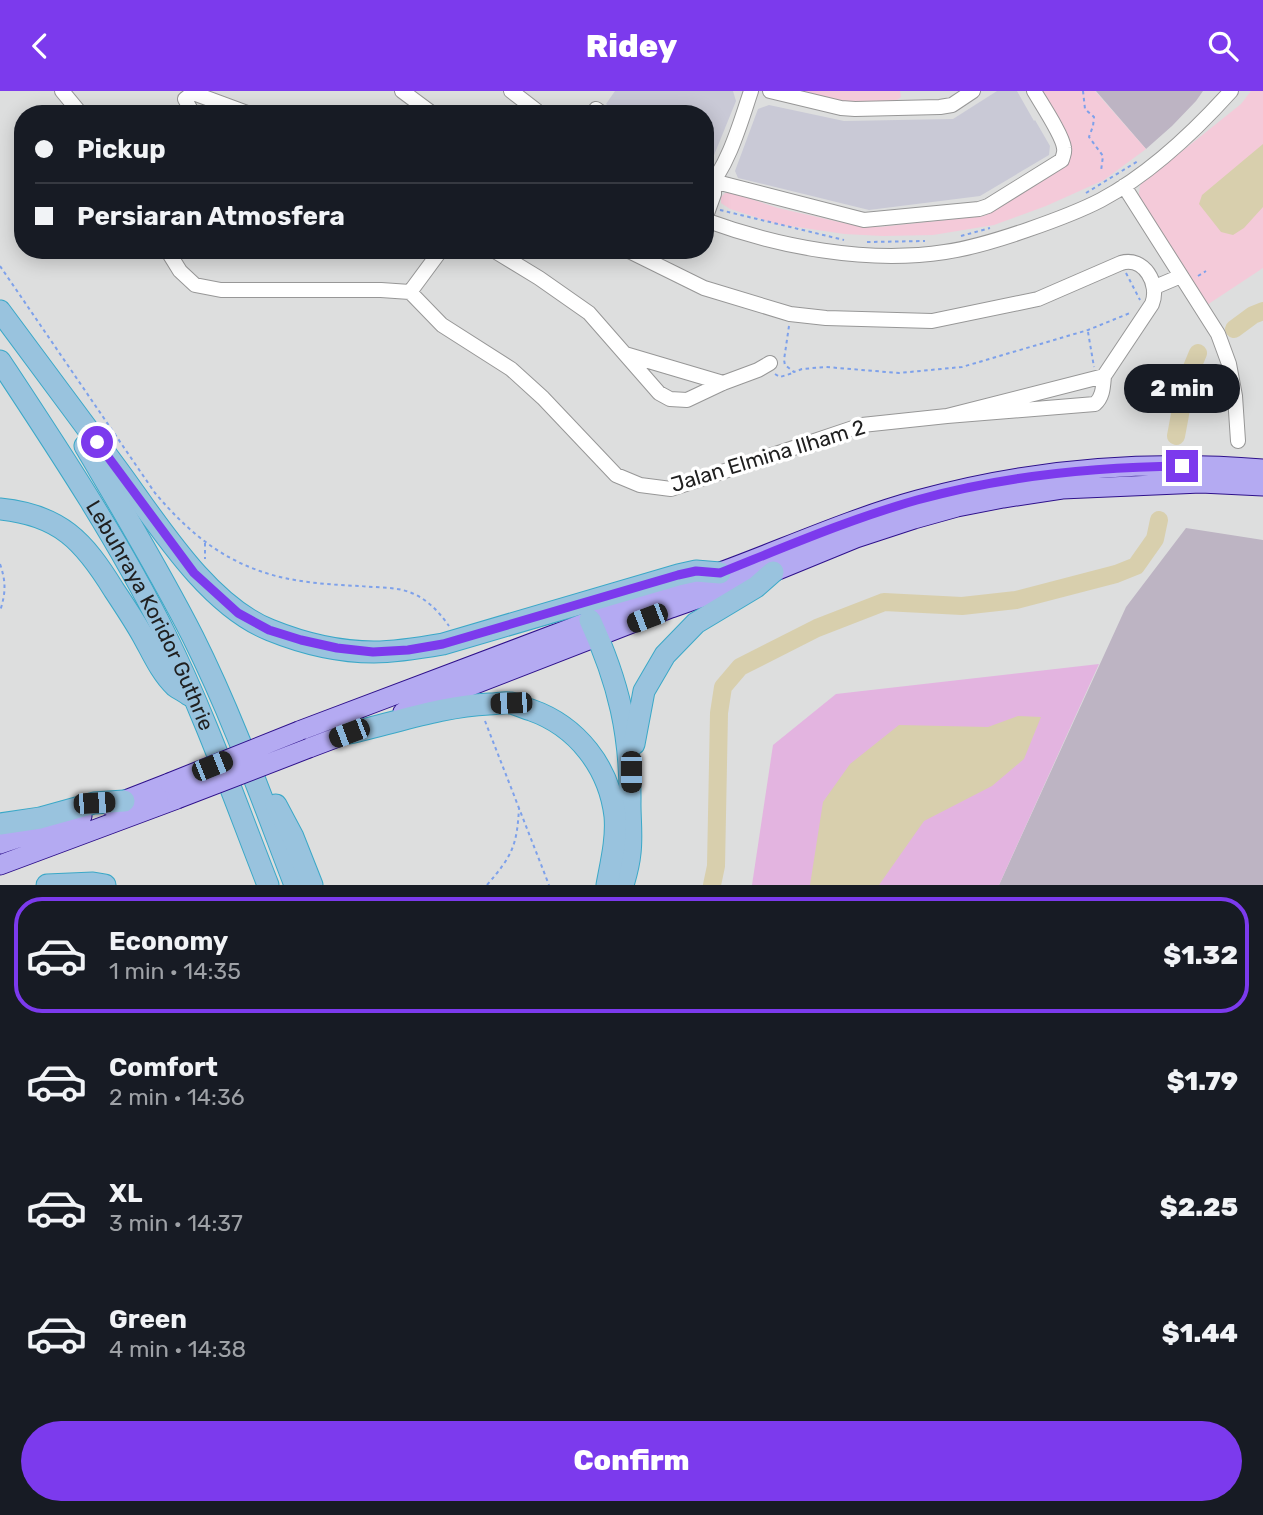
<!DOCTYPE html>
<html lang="en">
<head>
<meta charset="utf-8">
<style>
	:root { --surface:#171b24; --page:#20242c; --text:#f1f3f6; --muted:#9ea1a6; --line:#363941; --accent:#7c3aed }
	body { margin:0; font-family:Rubik,sans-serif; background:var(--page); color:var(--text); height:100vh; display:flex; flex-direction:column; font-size:26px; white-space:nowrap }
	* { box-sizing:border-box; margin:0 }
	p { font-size:23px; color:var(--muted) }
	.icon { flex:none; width:38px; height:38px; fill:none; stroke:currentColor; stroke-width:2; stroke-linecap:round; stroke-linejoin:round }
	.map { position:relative; height:794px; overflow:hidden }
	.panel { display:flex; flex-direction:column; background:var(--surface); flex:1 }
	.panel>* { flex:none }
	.banner { position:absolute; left:14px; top:14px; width:700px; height:154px; border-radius:28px; box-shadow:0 4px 18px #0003; display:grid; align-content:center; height:154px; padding:0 21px; background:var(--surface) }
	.end { position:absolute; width:32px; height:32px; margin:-16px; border:9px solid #7c3aed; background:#fff; box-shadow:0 0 0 4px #fff }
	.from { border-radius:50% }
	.bubble { position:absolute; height:49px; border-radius:24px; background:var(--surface); box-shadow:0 4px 18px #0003; font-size:23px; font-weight:800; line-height:49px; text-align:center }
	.car { position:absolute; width:21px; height:42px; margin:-21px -10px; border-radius:9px; box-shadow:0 0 5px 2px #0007; background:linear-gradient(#222 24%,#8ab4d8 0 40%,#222 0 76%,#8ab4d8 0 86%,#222 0) }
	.banner b { display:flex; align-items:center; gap:24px; height:66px; font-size:26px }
	.banner b+b { border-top:2px solid var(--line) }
	.banner i { width:18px; height:18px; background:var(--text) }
	ul { padding:12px 0 0; list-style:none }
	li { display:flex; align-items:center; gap:21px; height:116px; margin:0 14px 10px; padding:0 7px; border:4px solid transparent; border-radius:28px }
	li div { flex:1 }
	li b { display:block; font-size:26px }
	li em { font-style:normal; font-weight:800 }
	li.on { border-color:var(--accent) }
	li>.icon { width:63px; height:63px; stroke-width:1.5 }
	.action { display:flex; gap:14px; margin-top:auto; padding:14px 21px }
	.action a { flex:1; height:80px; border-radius:42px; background:var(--accent); color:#fff; font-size:28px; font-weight:800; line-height:80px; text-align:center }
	header { display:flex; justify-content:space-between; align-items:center; height:91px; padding:0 21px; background:var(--accent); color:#fff; font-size:32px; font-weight:800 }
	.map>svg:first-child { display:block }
	.residential { fill:#dddede; fill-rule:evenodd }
	.construction { fill:#bdb4c3 }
	.grass { fill:#e3b4e0 }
	.park { fill:#f4cad9 }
	.water { fill:#d8cfad }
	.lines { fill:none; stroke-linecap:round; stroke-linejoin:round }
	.river { stroke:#d8cfad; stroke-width:18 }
	.building { fill:#c9c9d6 }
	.minor-casing { stroke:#979797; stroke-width:16 }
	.major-casing { stroke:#2e118b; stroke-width:21 }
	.highway-casing { stroke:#3ba8c7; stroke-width:23 }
	.path { stroke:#7ea1ea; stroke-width:2; stroke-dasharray:3.5 3.5; stroke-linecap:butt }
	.minor { stroke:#fff; stroke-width:14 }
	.major { stroke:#b4aaf2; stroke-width:19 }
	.highway { stroke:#99c3de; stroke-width:21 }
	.major-bridge-casing { stroke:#2e118b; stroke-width:21; stroke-linecap:butt }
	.major-bridge { stroke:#b4aaf2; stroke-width:19 }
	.route { stroke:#7c3aed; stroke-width:9 }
	.labels { text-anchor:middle; stroke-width:7; stroke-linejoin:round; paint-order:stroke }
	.street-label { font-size:21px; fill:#202020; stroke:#fff }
</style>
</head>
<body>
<header><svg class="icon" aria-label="back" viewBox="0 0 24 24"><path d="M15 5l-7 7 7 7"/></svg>Ridey<svg class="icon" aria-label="search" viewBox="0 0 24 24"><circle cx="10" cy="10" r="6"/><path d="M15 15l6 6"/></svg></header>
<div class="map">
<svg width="1263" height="794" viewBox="0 0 1263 794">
	<rect width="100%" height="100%" fill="#e9e8ef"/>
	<!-- residential -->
	<path class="residential" d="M0,0H1263V794H0ZM23,23H705V159H23Z"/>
	<!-- construction -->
	<path class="construction" d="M1096,0H1203L1196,10L1172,35L1146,58Z
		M1186,437L1263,449V794H999L1126,516Z"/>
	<!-- grass -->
	<path class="grass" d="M1099,573L999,794H752L773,654L836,603Z"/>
	<!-- park -->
	<path class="park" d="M786,0H900L901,6L893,12L847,13Z
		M1037,0H1095L1146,58L1104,89L1046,115L994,134L933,144L883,145L844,143L777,133L730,118L721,112V106L725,102H733L778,117L848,133L879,136L984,125L1064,74Z
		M1251,0H1263V177L1207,214L1138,110L1140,94L1241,13Z"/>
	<!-- water -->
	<path class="water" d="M1263,53V116L1244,137L1233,144L1221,141L1199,113L1202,104Z
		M1018,625L1041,626L1024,668L992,695L924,730L879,794H810L823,711L850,673L899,634L988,636Z"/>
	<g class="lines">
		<!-- river -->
		<path class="river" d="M1234,238L1253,224L1263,220
			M1176,345L1186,291L1198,262
			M712,794L716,775L719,622L723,596L740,576L817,537L884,511L962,515L1016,509L1116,483L1136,475L1155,448L1159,429"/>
	</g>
	<!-- building -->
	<path class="building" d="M615,0H733L736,10L708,79H705V23H618L606,13Z
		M997,0H1017L1034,30L1035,29L1050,55L1049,64L980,105L869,119L738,87L735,80L758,18L769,14L844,30L953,28Z"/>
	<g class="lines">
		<defs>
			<path id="minor" d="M62,0L81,23
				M402,0L433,23
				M511,0L541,23
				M770,0L841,17L855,18L940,16L952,14L973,0
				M596,18L603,23
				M193,23L185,8L193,2L250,23
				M705,88L864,129L979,118L988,115L1062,69C1063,64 1065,62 1064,57C1063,45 1041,12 1034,0
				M1124,95L1218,243L1229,273L1235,305L1238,350
				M705,100C728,77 741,30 751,0
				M705,128L714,103V91
				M705,129C779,156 867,173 945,161C973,157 1001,148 1027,139C1053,130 1078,121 1101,109C1150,83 1194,41 1231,0
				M167,159L180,180L195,194L221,199H381L410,201
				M493,159L539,187L589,222L659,302L670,308L687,309L723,292L758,279L770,272
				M627,159L704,197L790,223L826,227L932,230L1038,208L1121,172C1144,165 1160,193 1152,213L1104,285
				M1155,196L1181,185
				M410,201L442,234L511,278L543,307L616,384L640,394L671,398L862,334L947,325L1095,313C1103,306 1103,296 1104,285L947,325
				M410,201L441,159
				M625,263L723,292"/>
			<path id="major" d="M403,621L671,517L773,481L856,447L914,428L957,416L1003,407L1062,398L1201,392L1263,395
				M299,640C434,588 569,537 704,487C775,462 845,429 918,409C1029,378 1147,369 1263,378
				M309,657L362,637
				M110,715L169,692
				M0,753L82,725
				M0,774L177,708"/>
			<g id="highway">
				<path d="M0,220C39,273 79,326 118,379C157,432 207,514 270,539C302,552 340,561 374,561C397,561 420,557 443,553L678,484L696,480L720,482"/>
				<path id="s1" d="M0,270C58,358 118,448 165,543C205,624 235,710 268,794"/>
				<path d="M85,355C122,418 160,481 193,546C233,626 263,711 295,794"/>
				<path d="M0,418C60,424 84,450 114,499C124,514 134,529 143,545C152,561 161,582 175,595C179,598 185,601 189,604"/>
				<path d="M590,529C619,592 631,644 630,713C630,729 632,746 630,762C629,773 626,784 623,794"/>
				<path d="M349,642C395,632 442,615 489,613C496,613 504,611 510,612C517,613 524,617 531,619C577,635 609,676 615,725C617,748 611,772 607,794"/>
				<path d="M634,653L644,600L665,564L696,532L756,496L773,481"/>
				<path d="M276,714L293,746L312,794"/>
				<path d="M0,733L40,727L94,712L124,710"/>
				<path d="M47,794L93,792L105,794"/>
			</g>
		</defs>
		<!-- minor casing -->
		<use href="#minor" class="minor-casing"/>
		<!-- major casing -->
		<use href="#major" class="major-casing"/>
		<!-- highway casing -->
		<use href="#highway" class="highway-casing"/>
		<!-- path -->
		<path class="path" d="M1083,0L1085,18L1094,26L1093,35L1089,46L1103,65L1101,80
			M1086,102L1138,70
			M720,119L844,149
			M961,145L990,137
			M867,151L925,150
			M0,175L155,402C190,443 224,471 276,485C304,492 333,494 361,495C378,497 397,495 414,503C429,510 439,521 449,535
			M1126,182L1140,209
			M1198,185L1206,180
			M789,235L784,269L785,274L794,281L802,278L826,276L899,282L962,276L1088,239L1130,222
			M1088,241L1094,276
			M775,283L780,286L793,282
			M205,452V468
			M0,473C6,490 6,502 0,520
			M485,630L549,794
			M487,794C512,765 517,755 519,717"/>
		<!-- minor -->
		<use href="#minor" class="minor"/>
		<!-- major -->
		<use href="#major" class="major"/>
		<!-- highway -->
		<use href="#highway" class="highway"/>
		<defs>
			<path id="major-bridge" d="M169,692L299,640
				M177,708L309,657"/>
		</defs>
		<!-- major-bridge casing -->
		<use href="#major-bridge" class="major-bridge-casing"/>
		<!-- major-bridge -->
		<use href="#major-bridge" class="major-bridge"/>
	</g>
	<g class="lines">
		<!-- route -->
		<path class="route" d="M97,351L194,482L238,522L269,539L301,549L337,557L373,561L408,559L443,553L678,484L696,480L720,482C785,456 850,428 917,409C1003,385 1092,376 1182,375"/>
	</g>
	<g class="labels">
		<!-- street labels -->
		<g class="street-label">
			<text transform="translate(768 365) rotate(-17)" y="7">Jalan Elmina Ilham 2</text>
			<text dy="7" stroke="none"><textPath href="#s1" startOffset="296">Lebuhraya Koridor Guthrie</textPath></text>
		</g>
	</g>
</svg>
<i class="end from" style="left:97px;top:351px"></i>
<i class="end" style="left:1182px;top:375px"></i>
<div class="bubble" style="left:1124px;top:273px;width:116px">2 min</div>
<i class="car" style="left:647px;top:527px;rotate:249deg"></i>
<i class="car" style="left:511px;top:612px;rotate:268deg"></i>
<i class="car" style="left:349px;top:642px;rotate:249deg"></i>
<i class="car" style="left:212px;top:675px;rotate:68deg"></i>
<i class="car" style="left:631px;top:681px;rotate:180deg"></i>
<i class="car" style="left:94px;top:712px;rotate:87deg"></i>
<div class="banner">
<b><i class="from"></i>Pickup</b>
<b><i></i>Persiaran Atmosfera</b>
</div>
</div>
<section class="panel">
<ul>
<li class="on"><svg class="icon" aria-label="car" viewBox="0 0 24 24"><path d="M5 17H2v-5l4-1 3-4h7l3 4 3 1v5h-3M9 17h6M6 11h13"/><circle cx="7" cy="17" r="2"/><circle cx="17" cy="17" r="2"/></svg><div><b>Economy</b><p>1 min · 14:35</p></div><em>$1.32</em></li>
<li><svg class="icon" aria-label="car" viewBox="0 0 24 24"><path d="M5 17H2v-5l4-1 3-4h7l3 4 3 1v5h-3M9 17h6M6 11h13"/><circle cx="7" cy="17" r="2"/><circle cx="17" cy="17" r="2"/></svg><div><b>Comfort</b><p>2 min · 14:36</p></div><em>$1.79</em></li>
<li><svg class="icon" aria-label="car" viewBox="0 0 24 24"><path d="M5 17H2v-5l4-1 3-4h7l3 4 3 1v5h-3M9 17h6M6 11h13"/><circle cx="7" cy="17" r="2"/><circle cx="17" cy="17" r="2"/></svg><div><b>XL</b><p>3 min · 14:37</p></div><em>$2.25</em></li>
<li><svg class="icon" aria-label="car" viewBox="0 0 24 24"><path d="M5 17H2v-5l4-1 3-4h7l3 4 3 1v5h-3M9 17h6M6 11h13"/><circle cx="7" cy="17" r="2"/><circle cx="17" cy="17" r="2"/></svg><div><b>Green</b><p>4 min · 14:38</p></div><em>$1.44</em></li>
</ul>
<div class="action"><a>Confirm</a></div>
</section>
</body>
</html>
